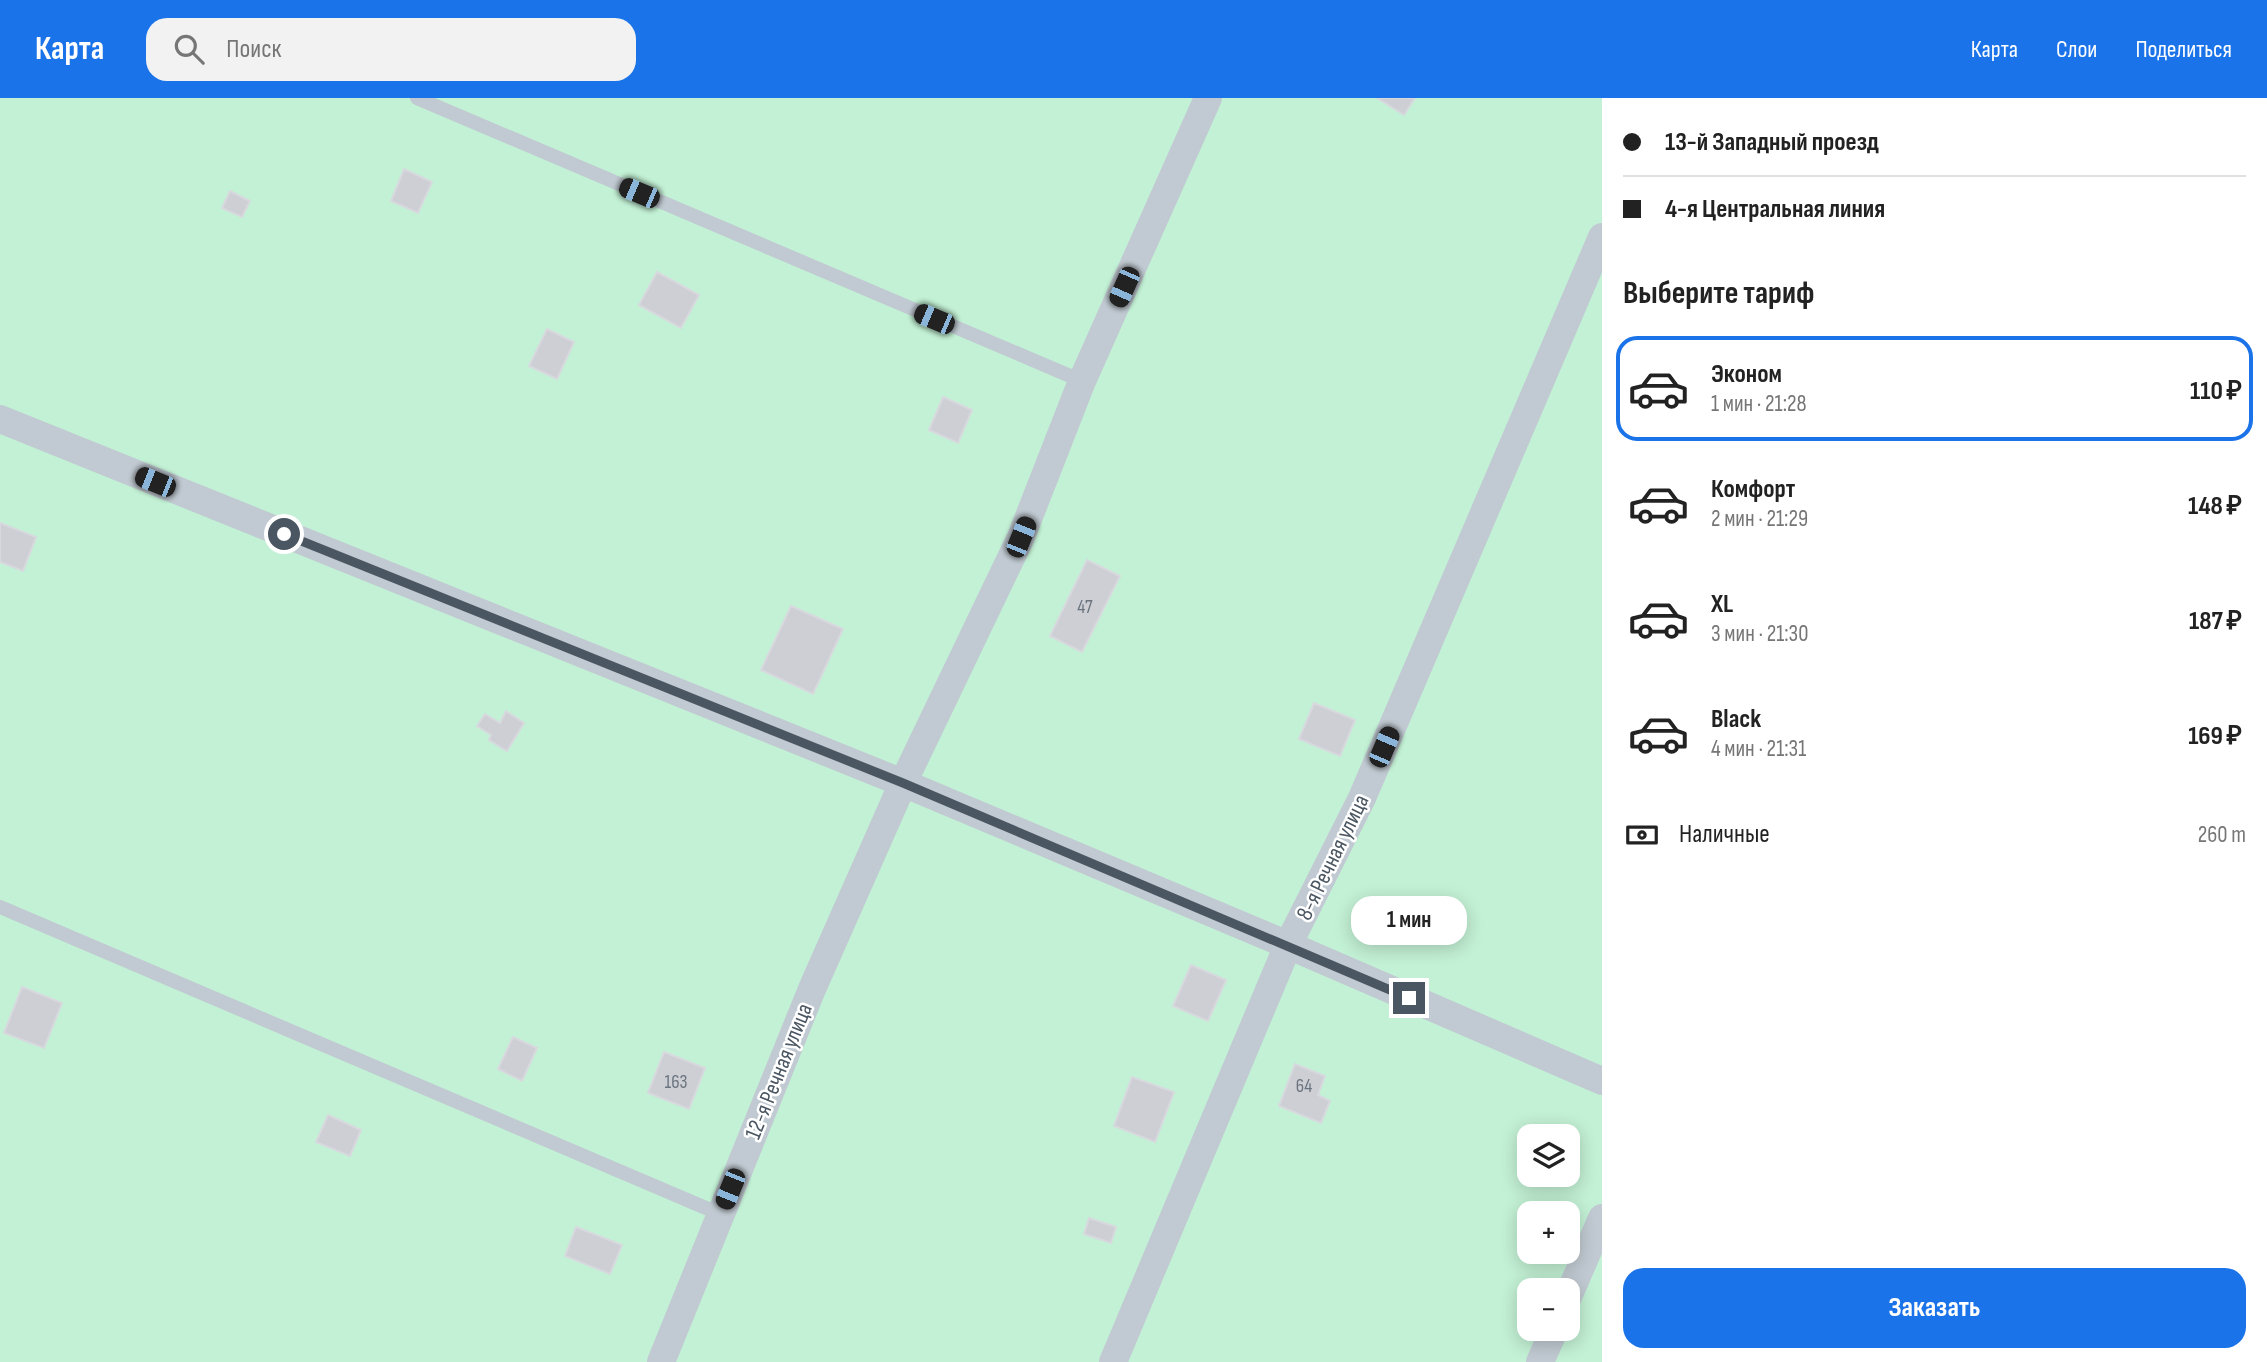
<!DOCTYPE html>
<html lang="ru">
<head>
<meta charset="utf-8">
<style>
	:root { --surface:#fff; --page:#f2f2f2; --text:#222; --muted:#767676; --line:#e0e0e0; --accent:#1a73e8 }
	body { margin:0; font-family:"Sofia Sans Condensed",sans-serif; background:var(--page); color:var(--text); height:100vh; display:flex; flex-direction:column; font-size:26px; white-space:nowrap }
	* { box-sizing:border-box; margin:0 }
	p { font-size:23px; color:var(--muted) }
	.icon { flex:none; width:38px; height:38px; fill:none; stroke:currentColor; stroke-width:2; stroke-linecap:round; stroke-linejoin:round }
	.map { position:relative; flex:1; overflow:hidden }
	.drawer { display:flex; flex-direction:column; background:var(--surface); width:665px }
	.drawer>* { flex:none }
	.top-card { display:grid; align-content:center; height:154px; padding:0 21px; background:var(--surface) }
	.controls { position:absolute; left:1517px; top:1026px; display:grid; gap:14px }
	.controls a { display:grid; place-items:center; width:63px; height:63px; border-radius:14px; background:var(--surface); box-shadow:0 4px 18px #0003; font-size:35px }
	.end { position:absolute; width:32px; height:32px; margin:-16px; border:9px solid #4a5661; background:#fff; box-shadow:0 0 0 4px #fff }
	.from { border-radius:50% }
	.bubble { position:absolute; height:49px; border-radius:21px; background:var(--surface); box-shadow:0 4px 18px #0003; font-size:23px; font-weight:700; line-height:49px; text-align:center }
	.car { position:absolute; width:21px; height:42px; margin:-21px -10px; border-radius:9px; box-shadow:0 0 5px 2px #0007; background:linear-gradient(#222 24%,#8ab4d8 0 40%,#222 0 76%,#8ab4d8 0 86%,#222 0) }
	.top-card b { display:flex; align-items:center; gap:24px; height:66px; font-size:26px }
	.top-card b+b { border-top:2px solid var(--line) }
	.top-card i { width:18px; height:18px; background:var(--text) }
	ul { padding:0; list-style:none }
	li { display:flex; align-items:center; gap:21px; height:105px; margin:0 14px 10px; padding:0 7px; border:4px solid transparent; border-radius:21px }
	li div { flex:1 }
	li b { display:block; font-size:26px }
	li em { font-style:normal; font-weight:700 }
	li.current { border-color:var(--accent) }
	li>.icon { width:63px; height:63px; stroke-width:1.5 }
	h2 { padding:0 21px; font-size:32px; line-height:84px }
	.pay { display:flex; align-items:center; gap:18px; height:77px; padding:0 21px; font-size:26px }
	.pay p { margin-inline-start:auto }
	.action { display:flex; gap:14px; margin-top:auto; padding:14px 21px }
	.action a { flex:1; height:80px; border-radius:21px; background:var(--accent); color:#fff; font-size:28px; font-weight:700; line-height:80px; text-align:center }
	header { display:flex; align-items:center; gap:42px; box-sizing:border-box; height:98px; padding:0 35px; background:var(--accent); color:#fff }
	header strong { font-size:33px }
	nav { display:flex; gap:38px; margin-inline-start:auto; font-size:24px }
	.search { width:490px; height:63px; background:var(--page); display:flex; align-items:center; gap:18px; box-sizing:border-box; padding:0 24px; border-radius:21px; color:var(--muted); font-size:26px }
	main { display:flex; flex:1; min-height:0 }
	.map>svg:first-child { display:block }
	.green { fill:#c3f1d5; fill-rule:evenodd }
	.building { fill:#cdcfd5; stroke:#d7d9de; stroke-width:2 }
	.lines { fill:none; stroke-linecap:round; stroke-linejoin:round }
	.lane { stroke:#c1cad2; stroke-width:14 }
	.street { stroke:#c1cad2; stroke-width:28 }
	.route { stroke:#4a5661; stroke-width:9 }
	.labels { text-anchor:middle; stroke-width:5; stroke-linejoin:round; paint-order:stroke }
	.number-label { font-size:19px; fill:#6b747e }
	.street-label { font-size:23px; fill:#4a5661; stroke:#fff }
</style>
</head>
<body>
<header>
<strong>Карта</strong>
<div class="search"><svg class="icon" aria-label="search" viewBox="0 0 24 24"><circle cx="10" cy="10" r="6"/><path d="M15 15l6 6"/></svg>Поиск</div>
<nav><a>Карта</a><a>Слои</a><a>Поделиться</a></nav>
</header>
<main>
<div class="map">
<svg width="1602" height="1264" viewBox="0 0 1602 1264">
	<rect width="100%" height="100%" fill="#f5f3f3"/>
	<!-- green -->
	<path class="green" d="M0,0H1602V1264H0ZM1530,1038H1568V1076H1530ZM1530,1115H1568V1153H1530ZM1530,1192H1568V1230H1530Z"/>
	<!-- building -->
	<path class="building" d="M1377,0H1415L1404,17Z
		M404,71L432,84L418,115L391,103Z
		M230,93L250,103L242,119L222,110Z
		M657,174L699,197L681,230L639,207Z
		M547,231L574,244L557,281L529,268Z
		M943,299L972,312L958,345L929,332Z
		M0,425L36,439L23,473L0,464Z
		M1087,462L1120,478L1082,554L1050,538Z
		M791,508L843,531L813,596L761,572Z
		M1314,605L1355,622L1340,658L1299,641Z
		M506,613L524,625L507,653L489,642L491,637L477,628L485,616L500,625Z
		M1191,867L1226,882L1208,923L1173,908Z
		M22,889L62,905L44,950L4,935Z
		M513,939L537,950L522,983L498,971Z
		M664,954L705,970L689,1011L648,995Z
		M1295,966L1325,978L1318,997L1330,1003L1321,1025L1279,1008Z
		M1132,979L1174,994L1155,1044L1114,1028Z
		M328,1017L361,1032L350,1058L316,1044Z
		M1089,1120L1116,1129L1111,1145L1084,1136Z
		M576,1129L622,1147L610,1176L565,1158Z"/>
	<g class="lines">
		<!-- lane -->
		<path class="lane" d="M417,0L1082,283
			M0,809L720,1116"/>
		<!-- street -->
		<path class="street" d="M0,321L903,685L1288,847L1602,983
			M1568,1199L1602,1120
			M661,1264L812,891L903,685L1021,439L1082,283L1208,0
			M1113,1264L1288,847L1362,700L1602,139
			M1540,1264L1555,1230"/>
	</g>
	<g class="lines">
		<!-- route -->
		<path class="route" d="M284,436L903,685L1409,900"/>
	</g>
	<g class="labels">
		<!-- number labels -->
		<g class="number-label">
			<text x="1085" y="515">47</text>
			<text x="676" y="990">163</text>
			<text x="1304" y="994">64</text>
		</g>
		<!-- street labels -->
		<g class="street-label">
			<text transform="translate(1332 759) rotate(-64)" y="8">8-я Речная улица</text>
			<text transform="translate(778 973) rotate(-68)" y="8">12-я Речная улица</text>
		</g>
	</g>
</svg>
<div class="controls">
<a><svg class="icon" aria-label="layers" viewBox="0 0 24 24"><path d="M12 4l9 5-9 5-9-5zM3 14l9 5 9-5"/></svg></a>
<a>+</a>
<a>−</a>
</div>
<i class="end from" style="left:284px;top:436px"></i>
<i class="end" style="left:1409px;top:900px"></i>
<div class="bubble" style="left:1351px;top:798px;width:116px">1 мин</div>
<i class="car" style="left:639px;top:95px;rotate:293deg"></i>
<i class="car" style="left:1124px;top:189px;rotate:204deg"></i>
<i class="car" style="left:934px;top:221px;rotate:293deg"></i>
<i class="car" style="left:155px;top:384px;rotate:292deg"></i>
<i class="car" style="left:1021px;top:439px;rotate:22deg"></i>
<i class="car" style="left:1384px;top:649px;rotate:23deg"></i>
<i class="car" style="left:730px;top:1091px;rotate:202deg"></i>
</div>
<section class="drawer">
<div class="top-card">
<b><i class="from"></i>13-й Западный проезд</b>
<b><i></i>4-я Центральная линия</b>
</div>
<h2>Выберите тариф</h2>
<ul>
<li class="current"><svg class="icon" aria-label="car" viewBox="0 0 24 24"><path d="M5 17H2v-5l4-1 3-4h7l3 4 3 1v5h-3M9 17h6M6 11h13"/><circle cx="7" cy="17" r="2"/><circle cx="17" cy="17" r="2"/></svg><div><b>Эконом</b><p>1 мин · 21:28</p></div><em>110 ₽</em></li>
<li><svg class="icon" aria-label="car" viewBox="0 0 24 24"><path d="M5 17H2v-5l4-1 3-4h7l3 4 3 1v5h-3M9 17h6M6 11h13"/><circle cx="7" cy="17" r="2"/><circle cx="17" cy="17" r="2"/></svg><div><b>Комфорт</b><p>2 мин · 21:29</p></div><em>148 ₽</em></li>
<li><svg class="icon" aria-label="car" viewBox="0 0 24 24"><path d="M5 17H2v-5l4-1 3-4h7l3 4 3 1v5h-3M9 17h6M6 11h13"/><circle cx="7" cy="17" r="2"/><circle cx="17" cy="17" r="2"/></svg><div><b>XL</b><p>3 мин · 21:30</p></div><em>187 ₽</em></li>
<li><svg class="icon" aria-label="car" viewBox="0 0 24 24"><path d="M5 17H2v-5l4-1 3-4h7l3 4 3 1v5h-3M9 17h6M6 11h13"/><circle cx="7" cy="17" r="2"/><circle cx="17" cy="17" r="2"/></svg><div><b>Black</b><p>4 мин · 21:31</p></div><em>169 ₽</em></li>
</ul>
<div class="pay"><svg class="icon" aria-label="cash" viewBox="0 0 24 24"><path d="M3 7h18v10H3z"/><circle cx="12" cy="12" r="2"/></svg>Наличные<p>260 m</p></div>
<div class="action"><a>Заказать</a></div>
</section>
</main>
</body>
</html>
